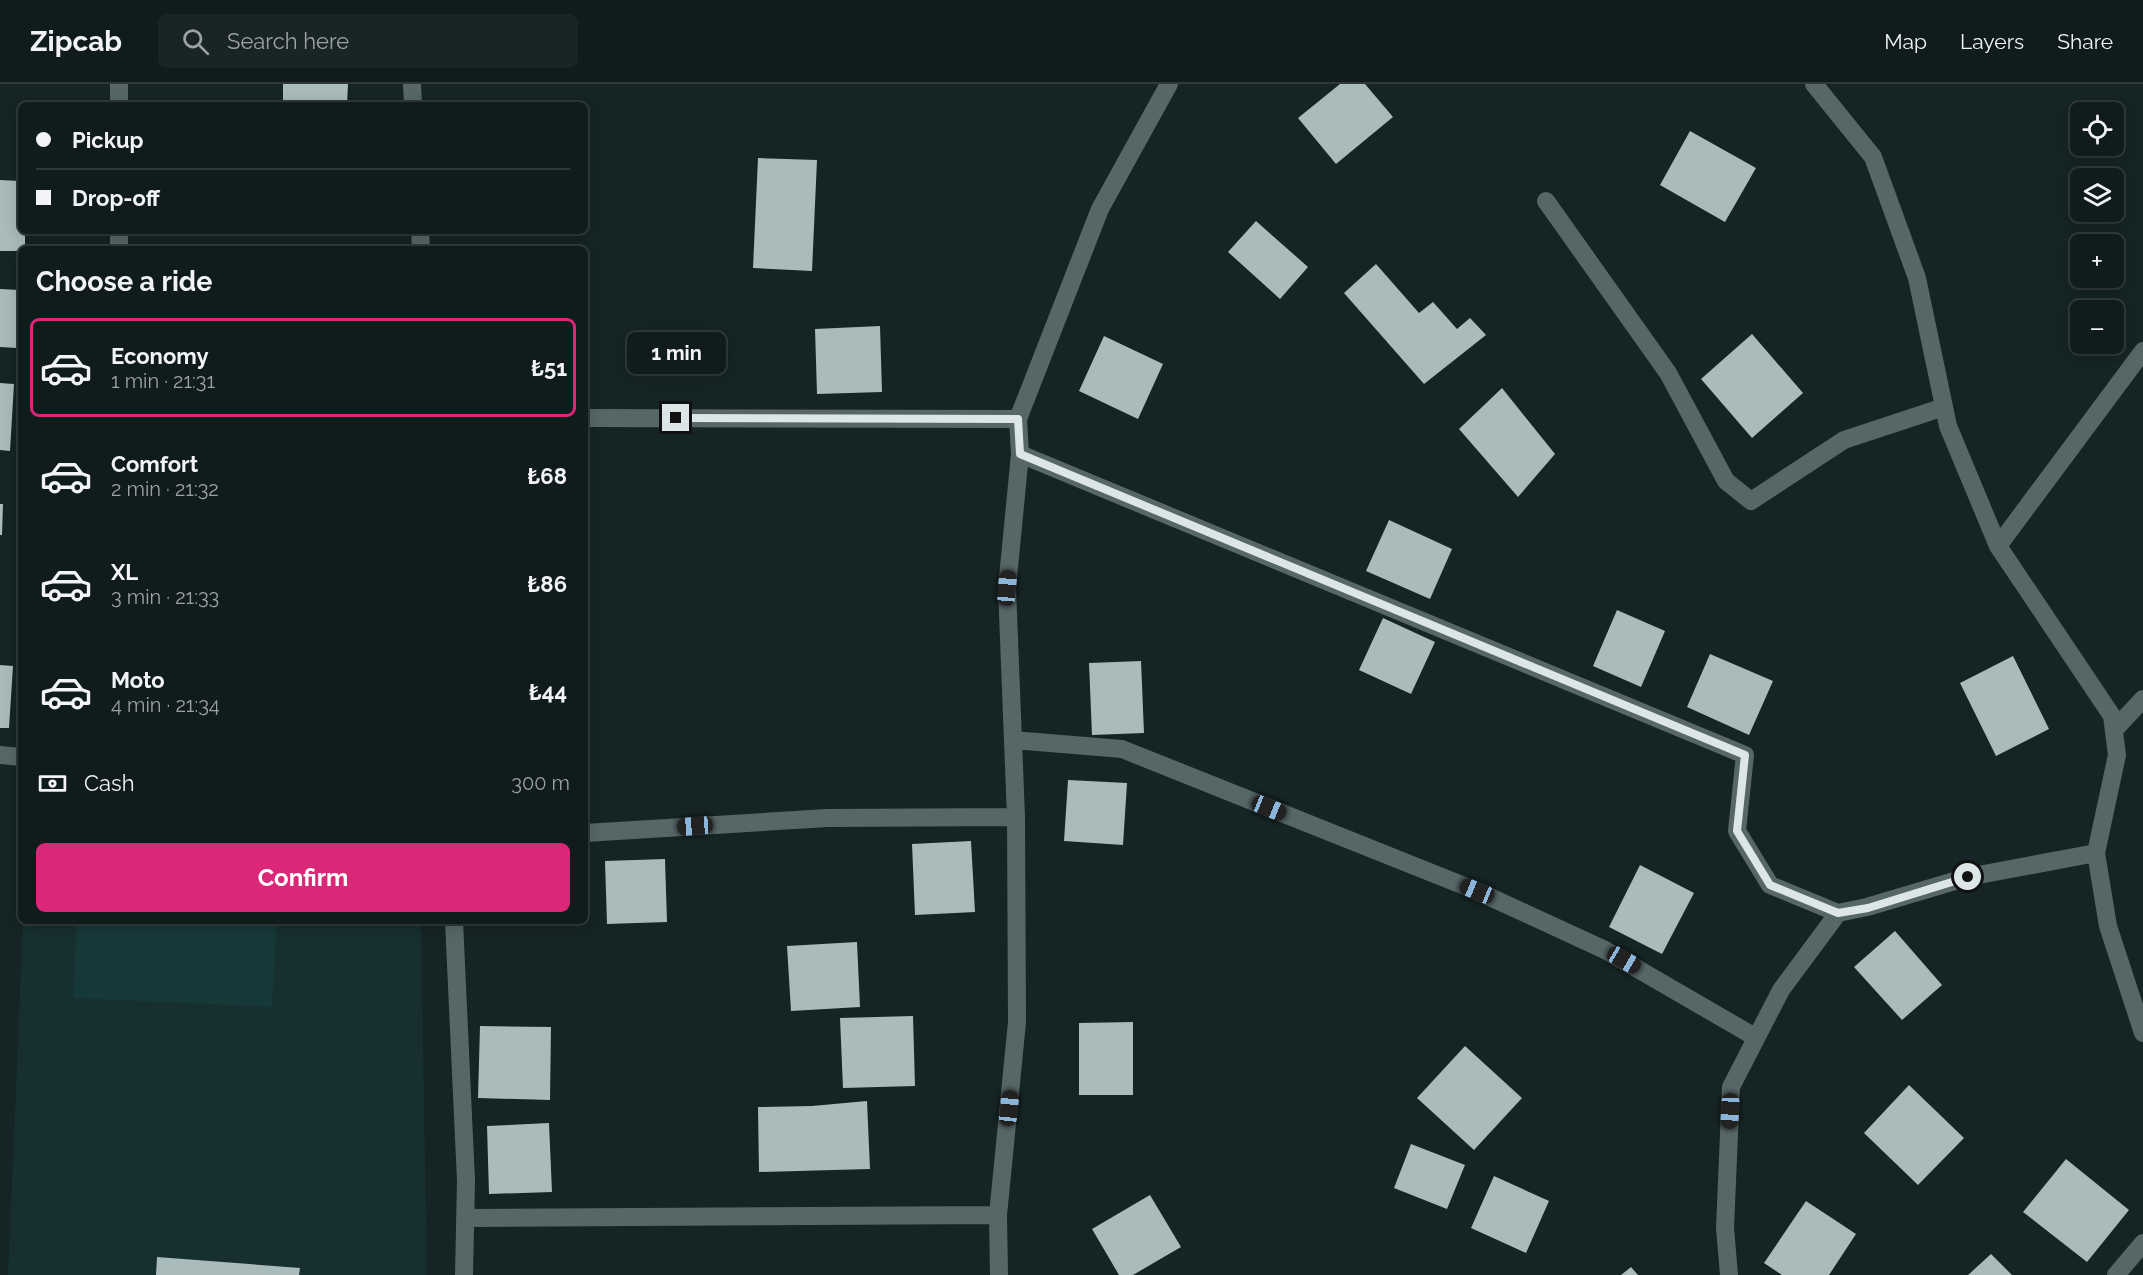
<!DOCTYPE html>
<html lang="en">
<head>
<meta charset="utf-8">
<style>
	:root { --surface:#101b1b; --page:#192424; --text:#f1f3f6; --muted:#9ca1a3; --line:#30393a; --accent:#db2777 }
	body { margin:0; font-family:Raleway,sans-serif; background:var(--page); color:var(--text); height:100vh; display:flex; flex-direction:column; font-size:22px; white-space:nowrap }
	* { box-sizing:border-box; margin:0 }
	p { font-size:20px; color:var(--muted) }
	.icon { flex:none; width:33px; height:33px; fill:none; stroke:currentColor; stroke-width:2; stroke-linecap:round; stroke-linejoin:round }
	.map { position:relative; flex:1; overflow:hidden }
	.side { position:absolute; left:18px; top:162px; width:570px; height:678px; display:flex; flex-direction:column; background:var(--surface); border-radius:9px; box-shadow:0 3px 15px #0003,0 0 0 2px var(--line) }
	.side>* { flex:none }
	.top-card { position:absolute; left:18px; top:18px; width:570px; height:132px; border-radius:9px; box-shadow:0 3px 15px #0003,0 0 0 2px var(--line); display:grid; align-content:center; height:132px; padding:0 18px; background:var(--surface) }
	.buttons { position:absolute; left:2070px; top:18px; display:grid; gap:12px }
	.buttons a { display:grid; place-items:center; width:54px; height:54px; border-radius:9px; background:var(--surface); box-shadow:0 3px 15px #0003,0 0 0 2px var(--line); font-size:30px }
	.end { position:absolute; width:27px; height:27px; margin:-14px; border:8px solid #dde6e6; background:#111; box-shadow:0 0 0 3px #111 }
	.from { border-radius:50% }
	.bubble { position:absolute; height:42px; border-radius:9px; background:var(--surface); box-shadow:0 3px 15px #0003,0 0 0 2px var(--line); font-size:20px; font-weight:700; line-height:42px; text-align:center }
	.car { position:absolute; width:18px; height:36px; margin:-18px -9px; border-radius:8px; box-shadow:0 0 4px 2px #0007; background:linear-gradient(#222 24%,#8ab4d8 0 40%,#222 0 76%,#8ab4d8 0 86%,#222 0) }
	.top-card b { display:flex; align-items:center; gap:21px; height:57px; font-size:22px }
	.top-card b+b { border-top:2px solid var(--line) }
	.top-card i { width:15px; height:15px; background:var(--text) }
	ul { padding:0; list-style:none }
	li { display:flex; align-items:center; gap:18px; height:99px; margin:0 12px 9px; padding:0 6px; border:3px solid transparent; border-radius:9px }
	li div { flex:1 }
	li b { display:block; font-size:22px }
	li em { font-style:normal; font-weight:700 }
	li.current { border-color:var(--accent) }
	li>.icon { width:54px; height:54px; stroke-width:1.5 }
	h2 { padding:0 18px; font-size:27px; line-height:72px }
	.pay { display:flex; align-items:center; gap:15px; height:66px; padding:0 18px; font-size:22px }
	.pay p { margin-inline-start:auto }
	.action { display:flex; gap:12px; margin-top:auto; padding:12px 18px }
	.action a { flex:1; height:69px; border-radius:9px; background:var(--accent); color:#fff; font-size:24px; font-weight:700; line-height:69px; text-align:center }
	header { display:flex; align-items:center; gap:36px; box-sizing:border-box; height:84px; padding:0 30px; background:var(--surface); border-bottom:2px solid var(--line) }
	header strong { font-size:28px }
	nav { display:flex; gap:33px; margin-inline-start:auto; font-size:21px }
	.search { width:420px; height:54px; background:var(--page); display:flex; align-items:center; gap:15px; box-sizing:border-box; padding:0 21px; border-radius:9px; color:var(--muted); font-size:22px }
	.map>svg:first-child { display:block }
	.built { fill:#172f2f }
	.green { fill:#173839 }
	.building { fill:#a9bbbb }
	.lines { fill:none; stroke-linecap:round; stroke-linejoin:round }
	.street { stroke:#576768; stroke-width:18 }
	.route { stroke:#dde6e6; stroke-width:8 }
</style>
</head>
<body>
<header>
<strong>Zipcab</strong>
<div class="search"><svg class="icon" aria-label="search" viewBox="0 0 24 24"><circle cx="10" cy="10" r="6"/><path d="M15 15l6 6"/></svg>Search here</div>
<nav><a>Map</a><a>Layers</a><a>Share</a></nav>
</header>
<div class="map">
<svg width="2143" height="1191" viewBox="0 0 2143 1191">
	<rect width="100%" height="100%" fill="#152424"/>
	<!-- built -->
	<path class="built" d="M23,837H421L427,1191H8Z"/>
	<!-- green -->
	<path class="green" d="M77,837H277L272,923L73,914Z"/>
	<!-- building -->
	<path class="building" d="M283,0H348L347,21H283Z
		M1340,0H1365L1393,33L1336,80L1298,34Z
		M1690,47L1756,84L1725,138L1660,101Z
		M758,74L817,76L812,187L753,184Z
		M0,96L21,97V147H25V165H21V167H0Z
		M1256,137L1308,183L1280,215L1228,168Z
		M1376,180L1419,229L1433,218L1457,245L1470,234L1486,251L1424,300L1344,209Z
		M0,205L20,206L17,264L0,263Z
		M880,242L882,308L817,310L815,245Z
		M1752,250L1803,309L1752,354L1701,295Z
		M1104,252L1163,280L1138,335L1079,307Z
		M0,299L14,300L10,367L0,366Z
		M1502,304L1555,370L1518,413L1459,345Z
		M0,420H3L2,451H0Z
		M1389,436L1452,465L1430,515L1366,487Z
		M1617,526L1665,547L1641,603L1593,582Z
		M1383,534L1435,558L1411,610L1359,586Z
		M1710,570L1773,597L1749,651L1687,623Z
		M2013,572L2049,645L1996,672L1960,599Z
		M1141,577L1144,649L1092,651L1089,579Z
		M0,581L13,582L9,644H0Z
		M1068,696L1127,699L1123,761L1064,757Z
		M971,757L975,828L915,831L912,760Z
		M665,775L667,838L607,840L605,777Z
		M1640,781L1694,809L1662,870L1609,843Z
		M1895,847L1942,901L1902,936L1854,883Z
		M857,858L860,923L791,927L787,862Z
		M913,932L915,1002L843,1004L840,934Z
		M1133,938V1011H1079V939Z
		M480,942L551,943L550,1016L478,1014Z
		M1465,962L1522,1014L1474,1066L1417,1014Z
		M1909,1001L1964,1054L1918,1101L1864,1049Z
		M867,1017L870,1085L759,1088L758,1023L812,1022Z
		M549,1039L552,1108L489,1110L487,1042Z
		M1411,1060L1465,1081L1447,1125L1394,1104Z
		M2066,1075L2129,1126L2087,1178L2023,1128Z
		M1494,1092L1549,1117L1526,1169L1471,1144Z
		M1150,1111L1181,1163L1133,1191H1119L1092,1145Z
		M1806,1117L1856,1150L1829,1191H1782L1764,1179Z
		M1991,1170L2012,1191H1968Z
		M157,1173L300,1184L299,1191H156Z
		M1631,1183L1638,1191H1621Z"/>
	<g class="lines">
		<!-- street -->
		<path class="street" d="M412,0L413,21
			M1814,0L1873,73L1917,194L1948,342L1998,462L2112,632L2117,671L2096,769L2108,842L2143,949
			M119,21V0
			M1546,117L1668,289L1726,397L1751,417L1844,356L1944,323
			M420,147L421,165
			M119,165V147
			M585,334L1018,335
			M1020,370L1745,671L1737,747L1770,801L1838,829L1867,823L1968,793L2096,769
			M1998,462L2143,267
			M2114,646L2143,615
			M1013,656L1122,665L1477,807L1605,866L1755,953
			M0,671L21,673
			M585,749L827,734L1016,733
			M454,837L466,1097L464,1191
			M465,1134L998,1131
			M999,1191L998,1131L1017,938L1016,733L1007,504L1020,370L1018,335L1100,125L1169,0
			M1729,1191L1725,1144L1731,1003L1781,906L1838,829
			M2116,1191L2143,1159"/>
	</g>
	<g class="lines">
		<!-- route -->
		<path class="route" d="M676,334L1018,335L1020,370L1745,671L1737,747L1770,801L1838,829L1868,824L1968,793"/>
	</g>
</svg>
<div class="buttons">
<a><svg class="icon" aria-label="locate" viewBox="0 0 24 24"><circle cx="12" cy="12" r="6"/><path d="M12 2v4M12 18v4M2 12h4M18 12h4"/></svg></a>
<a><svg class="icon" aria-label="layers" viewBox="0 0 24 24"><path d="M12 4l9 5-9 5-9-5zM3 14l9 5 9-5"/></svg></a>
<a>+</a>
<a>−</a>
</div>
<i class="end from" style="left:1968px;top:793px"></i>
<i class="end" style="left:676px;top:334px"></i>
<div class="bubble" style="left:627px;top:248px;width:99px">1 min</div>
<i class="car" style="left:1007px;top:504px;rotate:5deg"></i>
<i class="car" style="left:1269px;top:724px;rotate:112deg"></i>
<i class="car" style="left:695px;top:742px;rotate:266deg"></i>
<i class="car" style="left:1477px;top:807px;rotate:292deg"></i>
<i class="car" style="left:1624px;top:876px;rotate:120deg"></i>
<i class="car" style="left:1009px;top:1024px;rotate:6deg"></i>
<i class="car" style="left:1730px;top:1027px;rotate:183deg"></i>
<div class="top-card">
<b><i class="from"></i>Pickup</b>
<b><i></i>Drop-off</b>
</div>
<section class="side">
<h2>Choose a ride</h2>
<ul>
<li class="current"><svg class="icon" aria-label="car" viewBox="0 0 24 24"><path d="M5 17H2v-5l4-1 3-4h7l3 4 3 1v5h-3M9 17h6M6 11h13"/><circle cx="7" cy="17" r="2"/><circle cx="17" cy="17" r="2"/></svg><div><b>Economy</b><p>1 min · 21:31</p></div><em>₺51</em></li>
<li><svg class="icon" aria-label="car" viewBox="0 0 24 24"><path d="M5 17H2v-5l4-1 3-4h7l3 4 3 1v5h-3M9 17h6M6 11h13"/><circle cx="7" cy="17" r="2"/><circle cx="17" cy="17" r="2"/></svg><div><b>Comfort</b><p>2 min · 21:32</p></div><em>₺68</em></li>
<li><svg class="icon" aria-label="car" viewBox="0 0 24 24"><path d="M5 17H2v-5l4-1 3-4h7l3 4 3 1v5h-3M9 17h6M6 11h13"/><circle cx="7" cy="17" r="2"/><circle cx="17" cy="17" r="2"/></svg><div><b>XL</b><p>3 min · 21:33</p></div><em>₺86</em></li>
<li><svg class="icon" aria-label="car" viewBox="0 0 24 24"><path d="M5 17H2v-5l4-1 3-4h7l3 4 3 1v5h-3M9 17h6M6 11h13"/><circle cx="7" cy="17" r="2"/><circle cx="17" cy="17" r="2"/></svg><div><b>Moto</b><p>4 min · 21:34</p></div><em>₺44</em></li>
</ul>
<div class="pay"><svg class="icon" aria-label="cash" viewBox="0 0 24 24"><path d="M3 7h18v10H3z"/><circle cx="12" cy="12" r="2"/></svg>Cash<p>300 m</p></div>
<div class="action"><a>Confirm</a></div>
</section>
</div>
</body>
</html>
